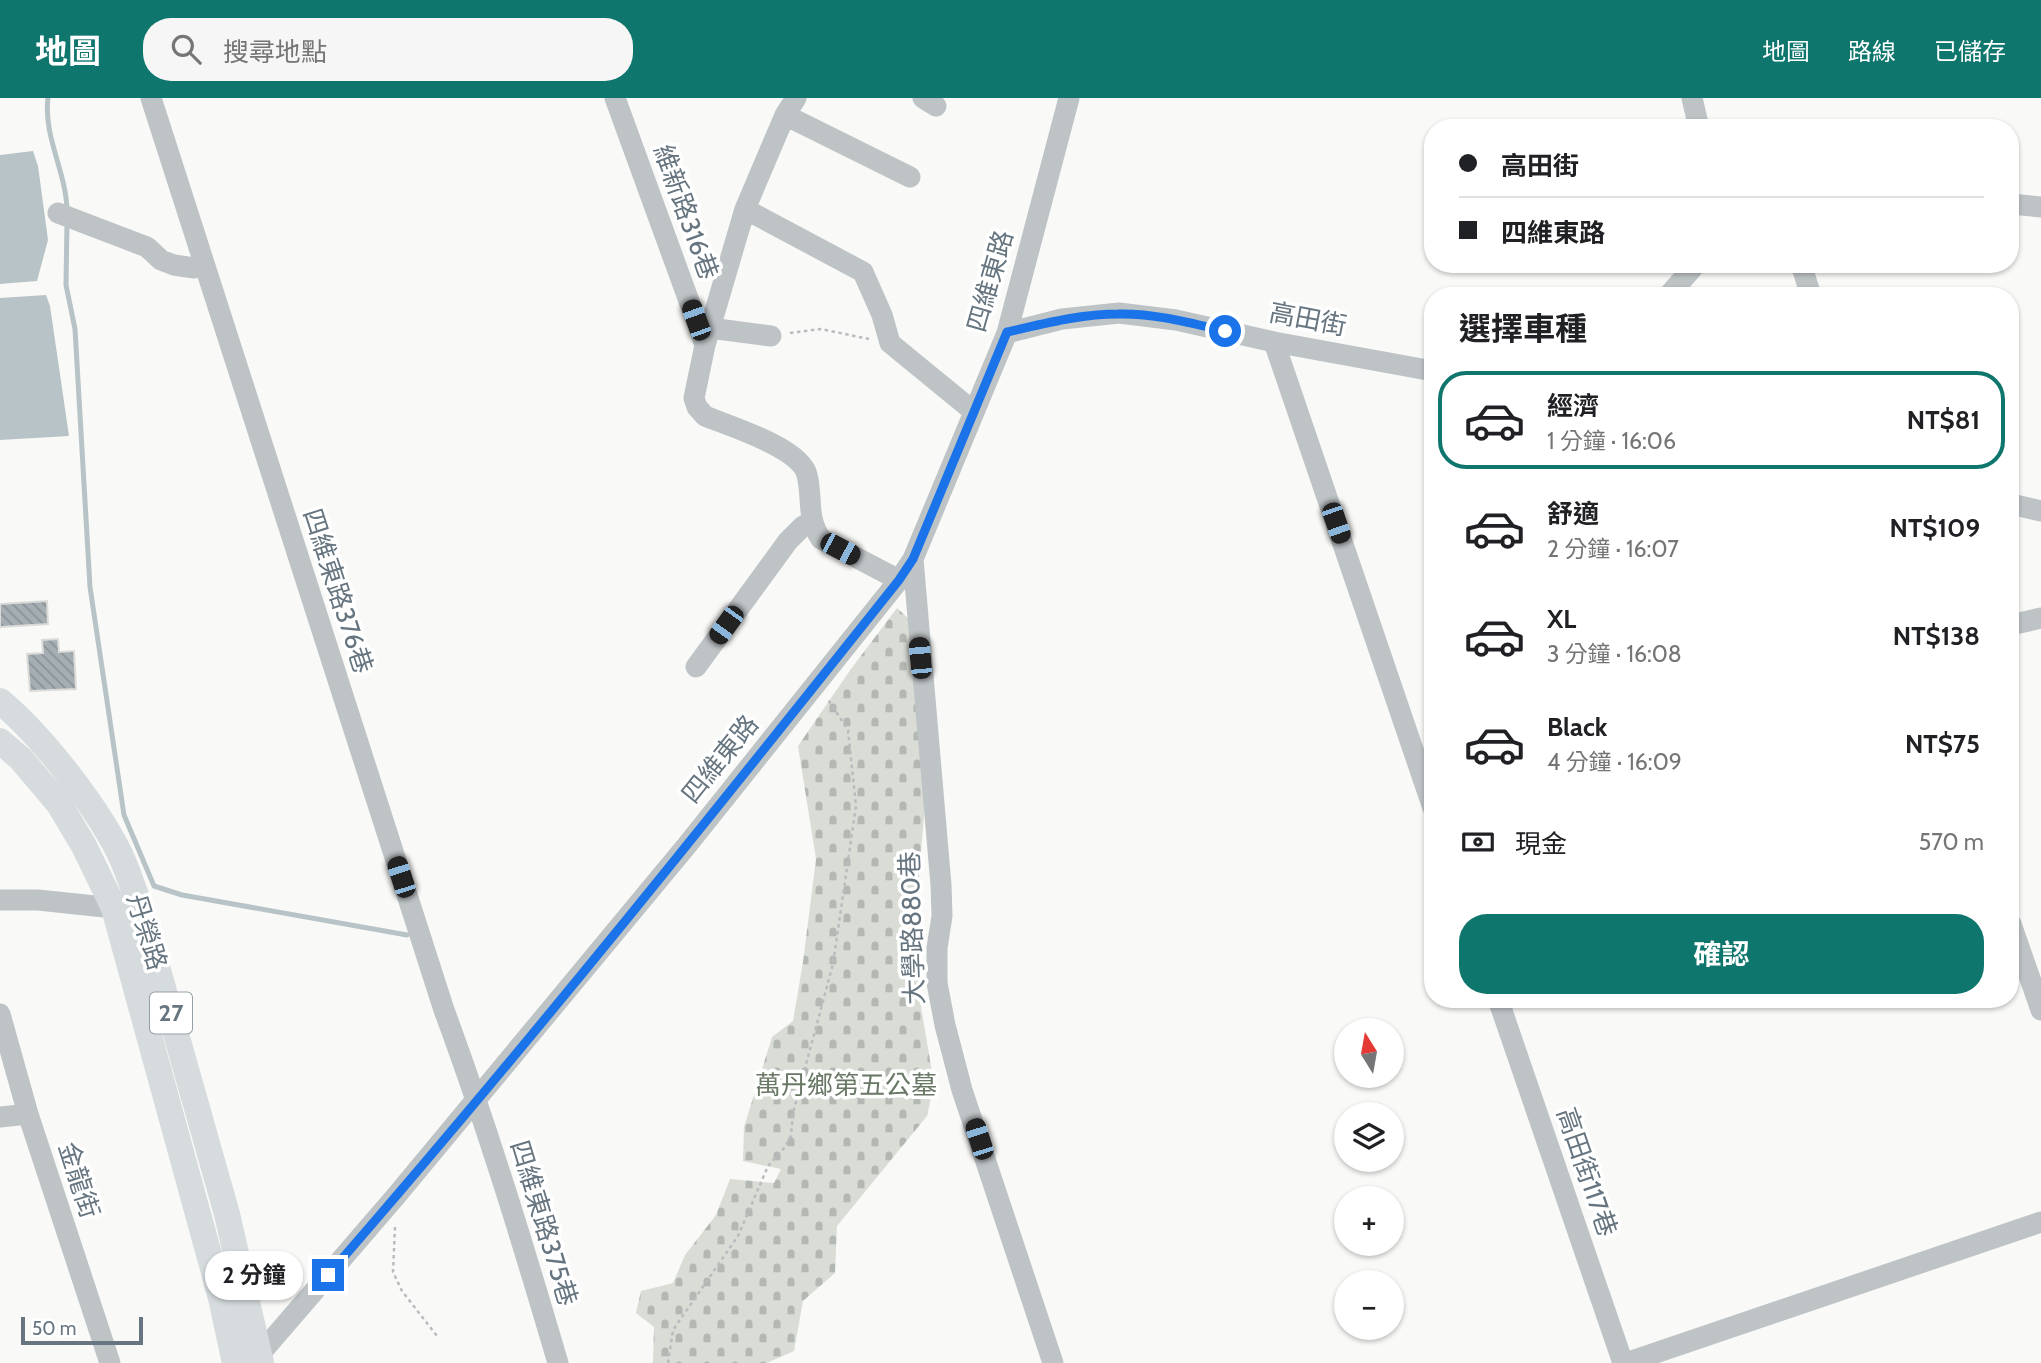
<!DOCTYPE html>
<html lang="zh-TW">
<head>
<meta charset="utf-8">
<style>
	:root { --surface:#fff; --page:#f6f6f6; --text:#202124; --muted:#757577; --line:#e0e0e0; --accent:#0f766e }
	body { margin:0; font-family:Cabin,"Noto Sans TC",sans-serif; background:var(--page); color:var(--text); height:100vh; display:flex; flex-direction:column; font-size:26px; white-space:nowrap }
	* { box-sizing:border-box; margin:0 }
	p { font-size:23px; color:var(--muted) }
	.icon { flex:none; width:38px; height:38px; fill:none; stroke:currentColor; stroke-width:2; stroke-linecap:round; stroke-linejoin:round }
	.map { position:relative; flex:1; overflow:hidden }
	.panel { position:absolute; left:1424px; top:189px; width:595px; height:721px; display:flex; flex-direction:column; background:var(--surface); border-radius:28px; box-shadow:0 2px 5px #0004 }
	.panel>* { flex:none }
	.hud { position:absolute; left:1424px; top:21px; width:595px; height:154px; border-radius:28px; box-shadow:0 2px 5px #0004; display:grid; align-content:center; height:154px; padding:0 35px; background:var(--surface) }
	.needle { width:46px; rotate:349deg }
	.buttons { position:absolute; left:1334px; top:920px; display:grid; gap:14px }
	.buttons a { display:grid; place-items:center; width:70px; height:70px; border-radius:50%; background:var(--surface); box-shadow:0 2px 5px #0004; font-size:35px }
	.scale { position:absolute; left:21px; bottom:18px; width:122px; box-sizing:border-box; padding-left:7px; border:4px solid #66757f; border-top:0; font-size:19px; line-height:24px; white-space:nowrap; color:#66757f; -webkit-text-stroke:5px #fff; paint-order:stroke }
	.end { position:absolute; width:32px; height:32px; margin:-16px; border:9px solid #1a73e8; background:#fff; box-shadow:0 0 0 4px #fff }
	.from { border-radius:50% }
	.bubble { position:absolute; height:49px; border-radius:24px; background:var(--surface); box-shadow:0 2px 5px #0004; font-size:23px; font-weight:700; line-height:49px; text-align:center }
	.car { position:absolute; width:21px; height:42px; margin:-21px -10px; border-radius:9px; box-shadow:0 0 5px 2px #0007; background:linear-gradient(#222 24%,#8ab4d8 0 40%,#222 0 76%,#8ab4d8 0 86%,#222 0) }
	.hud b { display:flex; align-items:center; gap:24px; height:66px; font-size:26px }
	.hud b+b { border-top:2px solid var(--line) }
	.hud i { width:18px; height:18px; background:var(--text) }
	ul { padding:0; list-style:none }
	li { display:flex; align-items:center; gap:21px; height:98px; margin:0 14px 10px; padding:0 21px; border:4px solid transparent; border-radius:28px }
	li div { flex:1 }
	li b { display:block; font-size:26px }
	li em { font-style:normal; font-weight:700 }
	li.selected { border-color:var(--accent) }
	li>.icon { width:63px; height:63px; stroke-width:1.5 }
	h2 { padding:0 35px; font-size:32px; line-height:84px }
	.pay { display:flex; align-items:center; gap:18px; height:77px; padding:0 35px; font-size:26px }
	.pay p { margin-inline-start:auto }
	.button { display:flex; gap:14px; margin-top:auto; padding:14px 35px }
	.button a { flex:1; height:80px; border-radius:28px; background:var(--accent); color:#fff; font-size:28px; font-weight:700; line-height:80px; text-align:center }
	header { display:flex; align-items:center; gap:42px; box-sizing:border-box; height:98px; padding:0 35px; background:var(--accent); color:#fff }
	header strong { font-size:33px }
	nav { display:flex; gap:38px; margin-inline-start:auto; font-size:24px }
	.search { width:490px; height:63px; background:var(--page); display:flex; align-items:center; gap:18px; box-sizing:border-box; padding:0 24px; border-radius:28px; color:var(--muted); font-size:26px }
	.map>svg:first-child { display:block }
	.cemetery { fill:url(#cemetery-stones) }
	.water { fill:#b7c3c6 }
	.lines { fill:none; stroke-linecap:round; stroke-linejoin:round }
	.stream { stroke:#b7c3c6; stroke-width:5 }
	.building { fill:url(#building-back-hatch); stroke:#dbdbd9; stroke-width:2 }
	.path { stroke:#b9bcbf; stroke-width:2.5; stroke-dasharray:3.5 3.5; stroke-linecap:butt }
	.minor { stroke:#bec3c6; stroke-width:21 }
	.major { stroke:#d6dbde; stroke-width:26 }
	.route { stroke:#1a73e8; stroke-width:9 }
	.labels { text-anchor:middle; stroke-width:7; stroke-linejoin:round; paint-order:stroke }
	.shield { fill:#fff; stroke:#949ea5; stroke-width:2 }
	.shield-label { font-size:24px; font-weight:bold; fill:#66757f }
	.street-label { font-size:26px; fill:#66757f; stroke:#fff }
	.park-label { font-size:26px; fill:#687865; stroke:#fff }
</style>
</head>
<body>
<header>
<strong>地圖</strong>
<div class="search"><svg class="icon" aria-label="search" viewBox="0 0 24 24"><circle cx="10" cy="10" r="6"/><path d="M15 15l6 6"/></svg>搜尋地點</div>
<nav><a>地圖</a><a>路線</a><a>已儲存</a></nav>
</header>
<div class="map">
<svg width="2041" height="1265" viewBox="0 0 2041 1265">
	<defs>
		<pattern id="cemetery-stones" width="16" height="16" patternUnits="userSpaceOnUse" patternTransform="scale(1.75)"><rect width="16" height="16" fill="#d9ddd6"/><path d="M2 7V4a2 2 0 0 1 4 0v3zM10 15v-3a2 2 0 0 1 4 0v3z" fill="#b4b8b3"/></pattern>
		<pattern id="building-back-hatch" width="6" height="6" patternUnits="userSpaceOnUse" patternTransform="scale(1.75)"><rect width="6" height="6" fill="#a5aeb3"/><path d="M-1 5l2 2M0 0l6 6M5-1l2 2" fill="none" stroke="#8a9297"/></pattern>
	</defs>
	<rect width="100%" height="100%" fill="#f9f9f7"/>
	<!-- cemetery -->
	<path class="cemetery" d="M897,510L911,523L927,685L918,787V891L934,986L927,1018L837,1128L835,1175L803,1203L794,1253L767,1265H653L654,1229L636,1215L641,1193L673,1185L685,1157L716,1117L730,1081L774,1085L781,1071L743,1063L744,1029L772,939L793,923L803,864L816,761L798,648L851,571Z"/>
	<!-- water -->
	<path class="water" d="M33,53L38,68L48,142L37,183L0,186V57Z
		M46,197L50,208L69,338L0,342V200Z"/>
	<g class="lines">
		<!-- stream -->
		<path class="stream" d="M48,0C43,39 67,75 67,114
			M67,124L66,187L75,231L90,489L124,717L154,788L182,797L407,837"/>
	</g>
	<!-- building -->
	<path class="building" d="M47,503L48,526L0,529V506Z
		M58,541L59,554L74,553L76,591L30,593L27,556L43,555L42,542Z"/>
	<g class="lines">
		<!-- path -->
		<path class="path" d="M790,235L821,231L869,241
			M395,1129L393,1174L402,1193L437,1238
			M668,1265L673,1232L738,1138L768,1068L785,1049L791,1038L793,1015L833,866L856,708L848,632L827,600"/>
		<!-- minor -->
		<path class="minor" d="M151,0L444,912C487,1028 523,1146 558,1265
			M615,0L705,247
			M796,0L785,17L745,111L705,247L694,300L697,309L705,318C729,328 801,350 807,377C813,401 806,419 821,441L899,482
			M923,0L936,8
			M1692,0L1699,30
			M785,17L910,79
			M2011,106L2041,109
			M745,111L863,174L882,217L890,245L973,313
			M58,115L147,149L161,162L174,167L194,170L204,166
			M1801,166L1811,198
			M1668,198L1696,166
			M710,230L771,238
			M1007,235L1062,221L1119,215L1176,222L1274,244L1433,273
			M1274,244L1433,710
			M2011,406L2041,413
			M913,461L941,787L942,818L937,850V885L945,927L962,992L1053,1265
			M2011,527L2041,520
			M696,569L788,443L803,428L812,424
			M0,802H38L114,810
			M2011,826L2041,912
			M1498,901L1623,1265
			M0,916L28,1016L110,1265
			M0,1019L28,1016
			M253,1264L396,1098L688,746L899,482L913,461L1007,235L1069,0
			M1626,1265L2041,1124"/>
		<!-- major -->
		<path class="major" d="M0,603C42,638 94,705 119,754C127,770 132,788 139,805L227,1116L261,1265
			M0,643L21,661L59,706L84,748L114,810L221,1200L235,1265"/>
	</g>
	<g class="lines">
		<!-- route -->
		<path class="route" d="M328,1177C525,951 712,717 899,482L913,461L1007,234C1043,226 1080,216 1118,216C1154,215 1191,225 1225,233"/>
	</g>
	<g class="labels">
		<!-- shield labels -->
		<rect class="shield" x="150" y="894.5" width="42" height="41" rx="5"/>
		<g class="shield-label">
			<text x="171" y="923">27</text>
		</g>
		<!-- street labels -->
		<g class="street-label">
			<text transform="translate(686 114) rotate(70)" y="9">維新路316巷</text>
			<text transform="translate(990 183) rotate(-74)" y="9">四維東路</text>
			<text transform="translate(1308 221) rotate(11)" y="9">高田街</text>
			<text transform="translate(338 493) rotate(72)" y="9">四維東路376巷</text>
			<text transform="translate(720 661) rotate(-51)" y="9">四維東路</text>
			<text transform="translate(912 830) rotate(-92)" y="9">大學路880巷</text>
			<text transform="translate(147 834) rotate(73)" y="9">丹榮路</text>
			<text transform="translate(1587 1074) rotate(71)" y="9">高田街117巷</text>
			<text transform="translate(79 1082) rotate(72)" y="9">金龍街</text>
			<text transform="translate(544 1125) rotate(73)" y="9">四維東路375巷</text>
		</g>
		<!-- park labels -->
		<g class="park-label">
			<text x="846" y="996">萬丹鄉第五公墓</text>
		</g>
	</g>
</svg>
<div class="buttons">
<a><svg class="needle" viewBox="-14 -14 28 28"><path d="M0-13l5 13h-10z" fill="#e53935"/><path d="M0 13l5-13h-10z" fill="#757577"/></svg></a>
<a><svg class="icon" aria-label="layers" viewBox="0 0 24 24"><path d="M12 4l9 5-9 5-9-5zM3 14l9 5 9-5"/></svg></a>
<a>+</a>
<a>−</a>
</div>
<div class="scale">50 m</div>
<i class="end from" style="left:1225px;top:233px"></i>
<i class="end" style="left:328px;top:1177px"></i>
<div class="bubble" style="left:205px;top:1153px;width:98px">2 分鐘</div>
<i class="car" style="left:696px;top:222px;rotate:340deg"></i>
<i class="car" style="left:1336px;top:425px;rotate:161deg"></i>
<i class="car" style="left:840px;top:451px;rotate:118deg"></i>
<i class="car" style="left:726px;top:527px;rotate:216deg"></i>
<i class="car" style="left:920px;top:560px;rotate:355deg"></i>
<i class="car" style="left:401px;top:779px;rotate:342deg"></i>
<i class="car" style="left:979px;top:1041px;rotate:342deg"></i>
<div class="hud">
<b><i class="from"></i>高田街</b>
<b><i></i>四維東路</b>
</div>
<section class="panel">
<h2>選擇車種</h2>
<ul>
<li class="selected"><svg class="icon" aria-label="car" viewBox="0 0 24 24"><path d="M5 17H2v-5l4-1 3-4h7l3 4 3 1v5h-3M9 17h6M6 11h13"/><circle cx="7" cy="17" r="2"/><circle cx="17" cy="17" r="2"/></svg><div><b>經濟</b><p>1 分鐘 · 16:06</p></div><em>NT$81</em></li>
<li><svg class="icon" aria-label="car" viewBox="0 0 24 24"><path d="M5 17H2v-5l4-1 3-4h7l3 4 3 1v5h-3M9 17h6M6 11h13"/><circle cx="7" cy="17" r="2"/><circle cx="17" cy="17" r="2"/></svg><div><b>舒適</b><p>2 分鐘 · 16:07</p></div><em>NT$109</em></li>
<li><svg class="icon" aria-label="car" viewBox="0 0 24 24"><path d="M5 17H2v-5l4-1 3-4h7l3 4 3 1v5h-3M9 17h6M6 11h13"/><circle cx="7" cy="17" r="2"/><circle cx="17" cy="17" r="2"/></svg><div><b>XL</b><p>3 分鐘 · 16:08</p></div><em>NT$138</em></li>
<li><svg class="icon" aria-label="car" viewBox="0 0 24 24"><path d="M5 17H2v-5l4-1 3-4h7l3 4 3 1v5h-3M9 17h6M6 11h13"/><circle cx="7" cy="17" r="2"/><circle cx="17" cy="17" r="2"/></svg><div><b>Black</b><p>4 分鐘 · 16:09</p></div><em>NT$75</em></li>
</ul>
<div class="pay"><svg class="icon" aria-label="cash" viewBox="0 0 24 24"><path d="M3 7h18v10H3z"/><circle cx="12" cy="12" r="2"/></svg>現金<p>570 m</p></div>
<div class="button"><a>確認</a></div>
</section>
</div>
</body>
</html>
